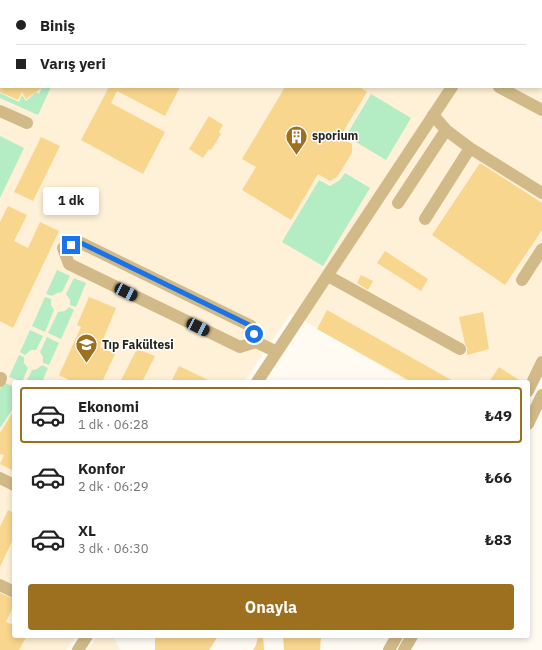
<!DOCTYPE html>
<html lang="tr">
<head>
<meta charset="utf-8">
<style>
	:root { --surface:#fff; --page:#f6f6f6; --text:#222; --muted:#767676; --line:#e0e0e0; --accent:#9d7020 }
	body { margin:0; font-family:"IBM Plex Sans",sans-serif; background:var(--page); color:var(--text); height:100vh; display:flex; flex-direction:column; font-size:15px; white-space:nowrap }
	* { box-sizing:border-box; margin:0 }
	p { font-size:13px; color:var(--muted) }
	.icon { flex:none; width:22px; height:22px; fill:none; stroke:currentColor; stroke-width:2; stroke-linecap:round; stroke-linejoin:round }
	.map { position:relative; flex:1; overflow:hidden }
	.side { position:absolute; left:12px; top:380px; width:518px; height:258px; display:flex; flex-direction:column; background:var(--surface); border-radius:4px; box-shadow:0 2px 6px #0003 }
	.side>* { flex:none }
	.top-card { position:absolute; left:0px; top:0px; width:542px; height:88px; box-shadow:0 2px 6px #0003; display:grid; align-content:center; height:88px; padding:0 16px; background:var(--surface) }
	.end { position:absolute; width:18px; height:18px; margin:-9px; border:5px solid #1a73e8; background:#fff; box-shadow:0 0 0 2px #fff }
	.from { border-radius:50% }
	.bubble { position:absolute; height:28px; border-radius:4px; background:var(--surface); box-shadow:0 2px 6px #0003; font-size:13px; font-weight:700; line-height:28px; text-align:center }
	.car { position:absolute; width:12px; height:24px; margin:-12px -6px; border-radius:5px; box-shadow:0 0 3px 1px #0007; background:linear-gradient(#222 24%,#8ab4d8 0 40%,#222 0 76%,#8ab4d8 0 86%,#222 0) }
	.top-card b { display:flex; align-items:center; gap:14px; height:38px; font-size:15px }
	.top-card b+b { border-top:1px solid var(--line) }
	.top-card i { width:10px; height:10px; background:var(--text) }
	ul { padding:7px 0 0; list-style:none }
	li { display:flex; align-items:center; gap:12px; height:56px; margin:0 8px 6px; padding:0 8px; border:2px solid transparent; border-radius:4px }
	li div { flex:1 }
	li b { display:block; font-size:15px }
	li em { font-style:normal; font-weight:700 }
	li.on { border-color:var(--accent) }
	li>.icon { width:36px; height:36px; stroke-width:1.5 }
	.button { display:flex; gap:8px; margin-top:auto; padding:8px 16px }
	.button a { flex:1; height:46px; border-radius:4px; background:var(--accent); color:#fff; font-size:16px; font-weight:700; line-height:46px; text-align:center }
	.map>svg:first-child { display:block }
	.built { fill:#fef1d7; fill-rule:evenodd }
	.green { fill:#b4ecc4 }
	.building { fill:#f8d68d }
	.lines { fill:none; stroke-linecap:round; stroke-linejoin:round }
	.minor { stroke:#d2ba88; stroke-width:12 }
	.route { stroke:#1a73e8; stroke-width:5 }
	.labels { text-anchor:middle; stroke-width:3; stroke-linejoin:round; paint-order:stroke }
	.poi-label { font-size:12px; font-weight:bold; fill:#28251e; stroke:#fff; text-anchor:start }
</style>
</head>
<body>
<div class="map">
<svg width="542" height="650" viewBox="0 0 542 650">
	<rect width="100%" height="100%" fill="#fffbf3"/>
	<!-- built -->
	<path class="built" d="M0,0H542V378L528,399V382H408L291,313L244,382H14V636H76L66,650H0ZM1,1H541V87H1Z
		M97,636H113L120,650H88Z"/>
	<!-- green -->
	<path class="green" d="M42,87H51L38,115L0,98V93L19,102L22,95L26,101L36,92L39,94Z
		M371,94L411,118L386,160L346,136Z
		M0,136L24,148L0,198Z
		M345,173L370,188L323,266L282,242L319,180L330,186L340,180Z
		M57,270L70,276L62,292L57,293L52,296L46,294Z
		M74,278L86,283L76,307L70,305V300L66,294Z
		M45,297L51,299V305L54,310L45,332L32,326Z
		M69,307L74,310L61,339L48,333L58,312L65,311Z
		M30,330L43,336L36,350H31L25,355L20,352Z
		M47,337L59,343L49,365L43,363V357L40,352Z
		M19,355L24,357V363L28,368L22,382L9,377Z
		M42,365L48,368L42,382H26L32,370L37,369Z
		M3,382L14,387V407L0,428V389Z"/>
	<!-- building -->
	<path class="building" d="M0,87H43L26,99L22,92L18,100L0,92Z
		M109,87H180L165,116L117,91L111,103L165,132L143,174L81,140Z
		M285,87H360L367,92L340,137L352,144V153L337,177L330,181L318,174L291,220L242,190L256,167L242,159Z
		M209,116L223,125L219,132L221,134L211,150L209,149L203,158L189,149Z
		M41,137L60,146L33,201L14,192Z
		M480,163L542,203V230L505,285L432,235Z
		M8,206L27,215L14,241L28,248L40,222L59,231L13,328L0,321V222Z
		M385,251L428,279L421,291L377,263Z
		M361,275L373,281L368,290L357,283Z
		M89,297L116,308L100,347L115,354L102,382H73L59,375L81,327L77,325Z
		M327,310L455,382H412L317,329Z
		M483,312L489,349L467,355V348L465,344L459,317Z
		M137,349L155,356L142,382H120Z
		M179,366L212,382H171Z
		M499,367L522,382H489Z
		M14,410V471L0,464L4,455L0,454V433Z
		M8,510L14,513V537L0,567V527Z
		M0,593L14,599V605L6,622L14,625V636H27L19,650H0Z
		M155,636H218L209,650H155Z
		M258,636H263L264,650H253L256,645Z
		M283,636H321L320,650H284Z"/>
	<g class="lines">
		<!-- minor -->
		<path class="minor" d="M324,0L326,1
			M511,1L512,0
			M541,10L542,9
			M541,19L542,20
			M499,87L542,110
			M0,111L27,123
			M433,115L446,130L470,148L542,193
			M398,203L446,130
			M425,219L470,148
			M328,276L460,349
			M522,280L542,249
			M256,342L251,326L79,242L63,248L69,264L240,347L256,342L277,352
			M0,381L1,378
			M257,382L452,87
			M528,391L542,362
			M528,424L542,395
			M0,478L14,485
			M0,585L14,592
			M78,650L87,636
			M389,650L397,636
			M404,650L412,636"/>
	</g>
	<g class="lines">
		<!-- route -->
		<path class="route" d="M71,245L79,242L237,319L251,326L254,334"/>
	</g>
	<!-- icons -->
	<defs>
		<symbol id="building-pin" viewBox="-11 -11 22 30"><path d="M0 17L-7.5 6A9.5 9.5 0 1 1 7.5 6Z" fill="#9d7020" stroke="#fff"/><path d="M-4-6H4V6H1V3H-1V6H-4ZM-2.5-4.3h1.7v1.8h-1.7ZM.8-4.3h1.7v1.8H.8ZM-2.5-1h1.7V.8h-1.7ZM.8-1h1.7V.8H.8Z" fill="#fff"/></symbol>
		<symbol id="university-pin" viewBox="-11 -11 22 30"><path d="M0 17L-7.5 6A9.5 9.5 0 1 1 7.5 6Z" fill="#9d7020" stroke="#fff"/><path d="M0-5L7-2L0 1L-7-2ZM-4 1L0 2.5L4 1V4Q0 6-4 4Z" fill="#fff"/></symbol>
	</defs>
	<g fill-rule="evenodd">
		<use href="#building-pin" x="284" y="124" width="25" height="34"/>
		<use href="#university-pin" x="74" y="332" width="25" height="34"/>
	</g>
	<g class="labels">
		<!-- poi labels -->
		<g class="poi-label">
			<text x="312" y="140">sporium</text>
			<text x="102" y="349">Tıp Fakültesi</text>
		</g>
	</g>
</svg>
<i class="end from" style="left:254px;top:334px"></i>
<i class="end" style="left:71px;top:245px"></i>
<div class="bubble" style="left:43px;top:187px;width:56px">1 dk</div>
<i class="car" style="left:126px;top:292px;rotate:116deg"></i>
<i class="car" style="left:198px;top:327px;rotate:116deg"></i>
<div class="top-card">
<b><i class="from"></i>Biniş</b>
<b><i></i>Varış yeri</b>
</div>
<section class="side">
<ul>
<li class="on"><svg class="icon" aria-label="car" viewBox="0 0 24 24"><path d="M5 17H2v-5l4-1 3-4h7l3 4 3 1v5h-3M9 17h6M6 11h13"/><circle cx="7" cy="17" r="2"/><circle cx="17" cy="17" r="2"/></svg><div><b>Ekonomi</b><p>1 dk · 06:28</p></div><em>₺49</em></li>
<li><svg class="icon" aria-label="car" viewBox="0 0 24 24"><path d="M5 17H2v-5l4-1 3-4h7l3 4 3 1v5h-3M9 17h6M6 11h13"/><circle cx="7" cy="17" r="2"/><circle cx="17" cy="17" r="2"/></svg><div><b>Konfor</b><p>2 dk · 06:29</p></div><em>₺66</em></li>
<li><svg class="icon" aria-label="car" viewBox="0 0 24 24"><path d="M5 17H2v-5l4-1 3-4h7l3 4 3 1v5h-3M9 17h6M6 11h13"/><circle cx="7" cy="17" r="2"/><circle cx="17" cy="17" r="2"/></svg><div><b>XL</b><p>3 dk · 06:30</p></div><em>₺83</em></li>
</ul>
<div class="button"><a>Onayla</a></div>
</section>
</div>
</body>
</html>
